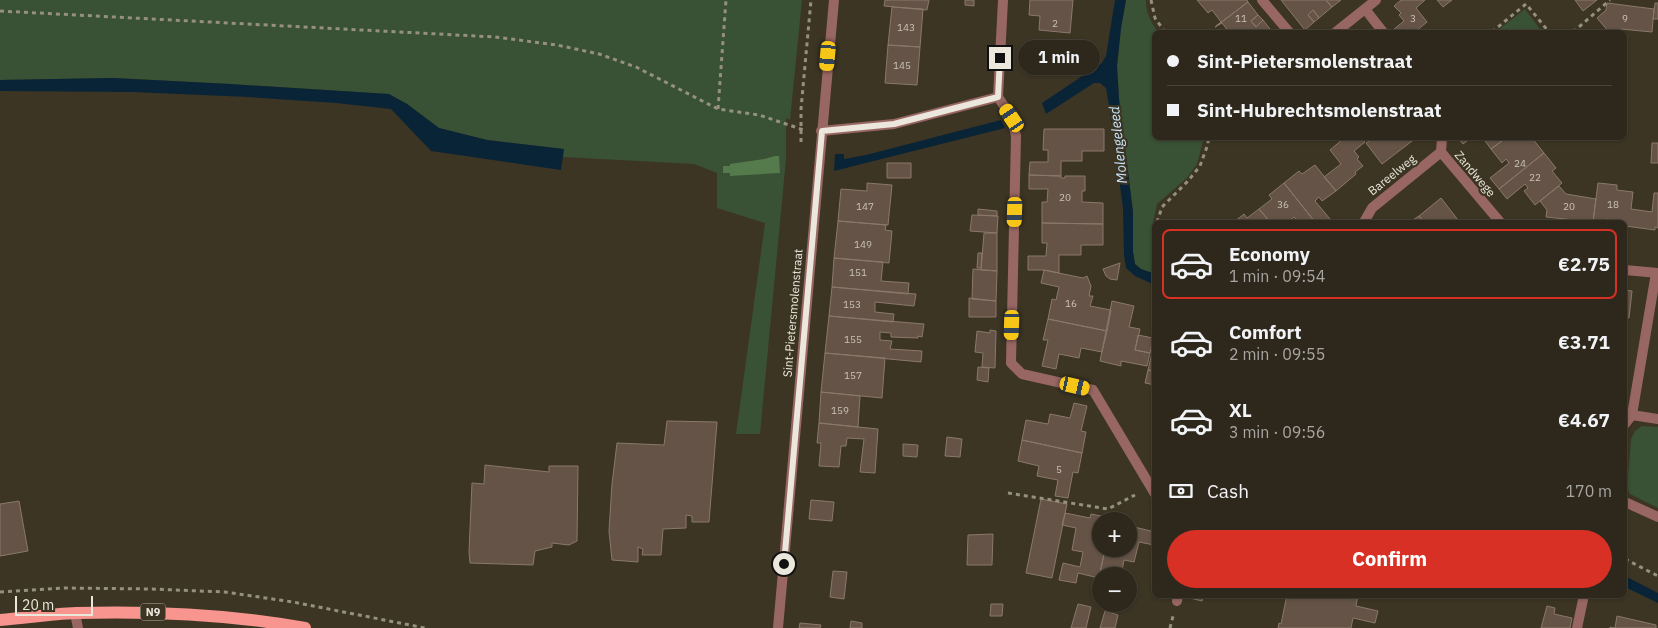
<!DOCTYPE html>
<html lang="en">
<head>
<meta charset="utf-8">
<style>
	:root { --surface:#2d281b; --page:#393428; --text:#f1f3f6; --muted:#a7a6a3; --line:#48443a; --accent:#d93025 }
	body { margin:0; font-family:"IBM Plex Sans",sans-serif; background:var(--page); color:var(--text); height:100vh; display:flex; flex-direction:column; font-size:19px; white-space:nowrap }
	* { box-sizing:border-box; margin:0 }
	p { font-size:16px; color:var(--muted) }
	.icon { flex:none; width:28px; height:28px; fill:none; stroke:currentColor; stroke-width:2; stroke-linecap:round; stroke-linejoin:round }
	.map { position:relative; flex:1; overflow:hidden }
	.drawer { position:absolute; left:1152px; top:220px; width:475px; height:378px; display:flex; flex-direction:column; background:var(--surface); border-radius:8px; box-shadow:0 1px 4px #0004,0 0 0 1px var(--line) }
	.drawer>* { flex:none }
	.banner { position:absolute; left:1152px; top:30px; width:475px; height:110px; border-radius:8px; box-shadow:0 1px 4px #0004,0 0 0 1px var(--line); display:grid; align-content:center; height:110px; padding:0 15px; background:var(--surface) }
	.fabs { position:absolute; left:1092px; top:512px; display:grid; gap:10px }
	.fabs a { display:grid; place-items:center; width:45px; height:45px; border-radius:50%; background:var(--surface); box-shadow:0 1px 4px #0004,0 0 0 1px var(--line); font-size:25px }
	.scale { position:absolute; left:15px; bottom:12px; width:78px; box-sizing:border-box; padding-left:5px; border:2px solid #ebe7dc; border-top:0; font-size:14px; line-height:18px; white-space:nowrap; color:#ebe7dc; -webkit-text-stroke:4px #3c3524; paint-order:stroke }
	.end { position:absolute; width:22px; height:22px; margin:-11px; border:6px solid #ebe7dc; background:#111; box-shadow:0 0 0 2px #111 }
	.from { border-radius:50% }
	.bubble { position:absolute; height:35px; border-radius:18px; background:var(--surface); box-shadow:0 1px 4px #0004,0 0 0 1px var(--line); font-size:16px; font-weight:700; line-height:35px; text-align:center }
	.car { position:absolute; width:15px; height:30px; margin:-15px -8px; border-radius:6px; box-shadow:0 0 4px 1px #0007; background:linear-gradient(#f5c518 24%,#345 0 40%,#f5c518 0 76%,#345 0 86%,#f5c518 0) }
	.banner b { display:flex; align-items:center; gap:18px; height:48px; font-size:19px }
	.banner b+b { border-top:1px solid var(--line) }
	.banner i { width:12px; height:12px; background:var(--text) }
	ul { padding:9px 0 0; list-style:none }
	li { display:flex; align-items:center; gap:15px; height:70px; margin:0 10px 8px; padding:0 5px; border:2px solid transparent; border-radius:8px }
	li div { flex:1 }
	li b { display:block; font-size:19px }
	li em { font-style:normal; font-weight:700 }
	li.on { border-color:var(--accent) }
	li>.icon { width:45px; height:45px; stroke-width:1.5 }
	.pay { display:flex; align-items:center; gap:12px; height:55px; padding:0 15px; font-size:19px }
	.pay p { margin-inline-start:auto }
	.primary-button { display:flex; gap:10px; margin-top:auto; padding:10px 15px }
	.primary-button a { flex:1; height:58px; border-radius:30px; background:var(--accent); color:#fff; font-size:20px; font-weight:700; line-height:58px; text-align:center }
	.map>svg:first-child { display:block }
	.green { fill:#395134 }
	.forest { fill:#557a4c }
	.water { fill:#092437 }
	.building { fill:#645346; stroke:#8a796b }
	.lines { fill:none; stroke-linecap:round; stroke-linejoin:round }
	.path { stroke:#959082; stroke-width:3; stroke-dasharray:4 4; stroke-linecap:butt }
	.service { stroke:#986763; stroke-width:10 }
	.minor { stroke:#986763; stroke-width:10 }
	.primary { stroke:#f8958e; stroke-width:12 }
	.route { stroke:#ebe7dc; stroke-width:6 }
	.labels { text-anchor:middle; stroke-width:4.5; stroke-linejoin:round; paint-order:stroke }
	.number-label { font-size:10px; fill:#c9c2b6 }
	.shield { fill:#3c3524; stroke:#b6b2a5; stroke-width:1 }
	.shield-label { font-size:11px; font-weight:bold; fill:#ebe7dc }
	.street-label { font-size:12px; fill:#ebe7dc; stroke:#3c3524 }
	.water-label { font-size:14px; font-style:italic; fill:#c7e4fb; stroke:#3c3524 }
</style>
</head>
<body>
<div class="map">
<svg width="1658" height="628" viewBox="0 0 1658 628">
	<rect width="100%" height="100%" fill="#3c3524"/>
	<!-- green -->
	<path class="green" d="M0,0H802L790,120L786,118V159L760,434H736L765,223L717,208V173L694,164L563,157V149L487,140L439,128L407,104L388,94L230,84L113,78L0,80Z
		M1126,0H1146C1145,11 1152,24 1158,32H1155V138H1204L1197,164L1187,178L1157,204L1152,228L1155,247V274L1141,269L1135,264L1133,252V212L1119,99L1117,66L1121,28Z
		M1525,9L1542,32H1498L1497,31Z
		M1642,426L1658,427V508L1630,494L1627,488L1631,439L1635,431Z"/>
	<!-- forest -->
	<path class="forest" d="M775,156H779L780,173L730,176V173H723V166H730V164L764,159Z"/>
	<!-- water -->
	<path class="water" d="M1115,0H1126L1121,28L1117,66L1119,99L1133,212V252L1135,264L1141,269L1155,274V285L1135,276L1126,268L1124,255L1123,208L1110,112L1106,88L1100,83H1094L1046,114L1042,103L1102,63L1106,56Z
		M113,78L230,84L389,94L407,104L439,128L487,140L564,149L561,170L431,151L391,109L336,103L248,97L132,92L0,91V80Z
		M1001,120L1005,128L834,171L835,154H844V159L866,155Z
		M1625,576L1658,593V603L1625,587Z"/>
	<!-- building -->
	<path class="building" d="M885,0H929L927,10L884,6Z
		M965,0H974V6L965,5Z
		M1030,0H1073L1070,33L1039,30L1040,16L1029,15Z
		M1197,0H1247L1248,2L1215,27L1221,22L1212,10L1208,13Z
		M1281,0H1326L1332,7L1319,18L1313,10L1308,15L1314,22L1305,30Z
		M1326,0H1341L1332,7Z
		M1401,0H1425L1416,8L1427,22L1415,32H1395L1393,30L1404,21L1399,15L1401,13L1394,6Z
		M1437,0H1452L1443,7Z
		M1575,0H1597L1583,11Z
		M1248,2L1258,15L1251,21L1256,27L1263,20L1270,29L1266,32H1229L1222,23L1215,27Z
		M1607,3L1654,9L1652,32L1621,29L1616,32H1609L1597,18L1606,10Z
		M1655,3H1658V19H1653Z
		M892,7L923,9L920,47L888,45Z
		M1313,10L1319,18L1314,22L1308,15Z
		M1258,15L1263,20L1256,27L1251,21Z
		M888,45L920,47L917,85L885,83Z
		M1044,129H1104V151H1082V161H1061V176L1029,175L1030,162H1048V150H1043Z
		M1341,138H1362L1365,142L1354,151L1359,157L1357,159L1363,166L1355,172L1356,174L1336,191L1324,177L1341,164L1330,150L1343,139Z
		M1374,138H1416L1382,164L1366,143Z
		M1458,138H1471L1463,144Z
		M1483,138H1506L1491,149Z
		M1506,138H1526L1528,140L1532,138L1544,153L1499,189L1490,178L1509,163L1506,159L1502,163L1491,149Z
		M1652,143H1658V163H1651Z
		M1544,153L1556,168L1552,171L1562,183L1535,205L1524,191L1528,188L1525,184L1507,199L1499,189Z
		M887,163H911V178H887Z
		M1315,165L1336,191L1322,201L1319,197L1315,201L1330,219L1326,222H1315L1284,183L1299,171L1302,174Z
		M1029,175L1061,176V178H1065V176H1085V191H1082V202L1103,203V224L1042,223V202H1047L1048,189H1029Z
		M867,183L892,185L888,225L838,221L841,189L867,191Z
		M1284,183L1315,222H1299L1294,217L1291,220L1293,222H1270L1259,209L1272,199L1269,195Z
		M1598,183L1617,185V190L1633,192L1631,209L1652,212L1654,193H1658V228L1655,227V230L1625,226V222H1612V220L1607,219V222H1593Z
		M1559,186L1566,194L1596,199L1593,222L1546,217L1547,210L1540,201Z
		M1441,198L1458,220L1454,222H1424L1419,216Z
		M978,209L997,211V216L978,215Z
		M1259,209L1270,222H1234L1244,214L1247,218Z
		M972,215L998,216L997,233L970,231Z
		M1419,216L1424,222H1410Z
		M838,221L886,225L885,230L892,231L889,263L834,258Z
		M1042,223L1103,224V245H1081V255H1059V273L1044,270H1028V256H1046L1047,243H1042Z
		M984,233H997V271L981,270Z
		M978,253H982L981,268H977Z
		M834,258L883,262L881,281L909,283L908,294L832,287Z
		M1120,263L1117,280L1110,279L1106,276L1103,269Z
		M973,269L997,271L996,301L972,299Z
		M1044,270L1083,278L1087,276L1091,286L1089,296H1093L1090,306L1111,310L1107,331L1048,319L1052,299L1056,300L1059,287L1041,283Z
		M832,287L916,294L914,306L875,302V312L894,314L893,322L829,316Z
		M1625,290L1632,291L1629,318L1625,317Z
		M969,298L996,301V317H969Z
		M1112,301L1134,306L1129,327L1140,329L1135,350L1150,353L1147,366L1121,361V366L1100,361Z
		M829,316L924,324L922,337L918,336V338L891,337V333L880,332V340L892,341L890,349L922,351L921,362L825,353Z
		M1048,319L1107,331L1102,352L1081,348L1079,358L1059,354L1056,369L1042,366L1048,340H1043Z
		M990,330L996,331L995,368L982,367L983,353L975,352L977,331L990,333Z
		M1138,335L1153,338L1150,353L1135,350Z
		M1153,349L1155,350V371L1148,370Z
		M825,353L885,358L882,398L821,392Z
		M978,367L989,368L988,382L977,380Z
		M1148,370L1155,371V385L1145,383Z
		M821,392L860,396L858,427L819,423Z
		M1074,403L1087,406L1081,431L1086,432L1082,453L1022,440L1026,420L1048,424L1050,414L1070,418Z
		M667,421L717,422L709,522H692V516L686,515V528L663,529L661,555H642L643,549L638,547V562L612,560L609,531L612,484L617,443L664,445Z
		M819,423L878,429L875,473L860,472L864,439L847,438L846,446H841L839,467L819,466L821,443H817Z
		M947,437L962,439L960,457L945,456Z
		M1022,440L1082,453L1078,473L1073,472L1068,498L1055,496L1058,480L1037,476L1039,466L1018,461Z
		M903,444L918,445L917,457L903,456Z
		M485,465L549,472V466H578L577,541L569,545L552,543V547L535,551L533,565L470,563L469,552L472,483L484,484Z
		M1041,499L1067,504L1052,578L1026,573Z
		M811,500L834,502L832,521L809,519Z
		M19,501L28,551L0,556V504Z
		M1065,513L1090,518L1091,514L1111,518L1110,521H1101V549H1105L1099,578L1078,573L1076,583L1059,580L1063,563L1080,567L1083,552L1072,550L1076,528L1062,525Z
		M1129,521L1132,522L1130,526L1155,532L1154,545L1139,542L1134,562L1124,560L1121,576L1099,578L1105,549H1129Z
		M993,534L992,565H967L968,535Z
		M833,571L847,572L844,599L830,597Z
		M1191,595H1204L1202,601L1190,598Z
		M1287,595H1358L1356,606L1378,611L1375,623L1353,618L1351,628H1278L1279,623L1281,624Z
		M991,604H1003L1002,616H990Z
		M1078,604L1091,607L1086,628H1071Z
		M1547,606L1555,608L1554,614L1572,618L1570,628H1541Z
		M1105,611L1118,615L1115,628H1100Z
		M1617,616L1656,625V628H1610V627L1615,628Z
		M851,621L862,623V628H850Z
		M800,623L821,625L820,628H799Z"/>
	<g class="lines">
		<!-- path -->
		<path class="path" d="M1151,0L1155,18L1165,32
			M0,11L495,37L557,45L599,54L636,67L718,109L759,115L804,130
			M1494,32L1493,31L1526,4L1549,32
			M1573,32L1610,0
			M718,109L726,0
			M801,142V109L811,0
			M1157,222L1162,207L1188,181L1200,166L1208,144V138
			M1008,493L1108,509L1135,495
			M1625,559L1658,576
			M0,592L64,588L152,589L225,592L293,602L425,628
			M1170,628L1173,616"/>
		<!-- service -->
		<path class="service" d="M75,613L78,628"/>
		<!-- minor -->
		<path class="minor" d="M1262,0L1289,32
			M1365,9L1383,32
			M1336,32L1376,0
			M998,97L1003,0
			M821,131L894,124L998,97L1012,118L1016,136L1011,363L1022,374L1093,390L1155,494
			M1442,138L1441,152L1500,222
			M1364,222L1372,208L1441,152
			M1625,270L1658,273
			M1632,415L1658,419
			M1625,424L1632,415L1656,273
			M1625,502L1658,517
			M1177,601L1178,595
			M778,628L834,0
			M1577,628L1584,595"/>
		<!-- primary -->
		<path class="primary" d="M0,620C25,618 51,614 76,613C153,611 229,614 305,628"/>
	</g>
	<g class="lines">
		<!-- route -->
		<path class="route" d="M784,564L822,131L894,124L998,97L1000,58"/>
	</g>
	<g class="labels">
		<!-- number labels -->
		<g class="number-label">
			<text x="1241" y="22">11</text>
			<text x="1413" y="22">3</text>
			<text x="1625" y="22">9</text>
			<text x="1055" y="27">2</text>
			<text x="906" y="31">143</text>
			<text x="902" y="69">145</text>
			<text x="1520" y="167">24</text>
			<text x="1535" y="181">22</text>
			<text x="1065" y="201">20</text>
			<text x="1283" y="208">36</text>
			<text x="1613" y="208">18</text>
			<text x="865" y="210">147</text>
			<text x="1569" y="210">20</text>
			<text x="863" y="248">149</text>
			<text x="858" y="276">151</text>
			<text x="1071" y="307">16</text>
			<text x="852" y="308">153</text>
			<text x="853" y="343">155</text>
			<text x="853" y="379">157</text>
			<text x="840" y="414">159</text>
			<text x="1059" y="473">5</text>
		</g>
		<!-- shield labels -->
		<rect class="shield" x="140.5" y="603.5" width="25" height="17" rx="4"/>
		<g class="shield-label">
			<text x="153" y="616">N9</text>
		</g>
		<!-- street labels -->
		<g class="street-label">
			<text transform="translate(1475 174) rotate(50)" y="4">Zandwege</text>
			<text transform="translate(1392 175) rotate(-39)" y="4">Bareelweg</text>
			<text transform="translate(793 313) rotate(-85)" y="4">Sint-Pietersmolenstraat</text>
		</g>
		<!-- water labels -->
		<g class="water-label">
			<text transform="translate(1118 145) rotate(-96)" y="5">Molengeleed</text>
		</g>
	</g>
</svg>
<div class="fabs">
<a>+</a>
<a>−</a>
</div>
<div class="scale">20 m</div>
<i class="end from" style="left:784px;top:564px"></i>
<i class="end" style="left:1000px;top:58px"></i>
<div class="bubble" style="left:1018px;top:40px;width:82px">1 min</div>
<i class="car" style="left:828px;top:56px;rotate:185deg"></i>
<i class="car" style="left:1012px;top:118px;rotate:326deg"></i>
<i class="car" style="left:1015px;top:212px;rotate:182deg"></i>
<i class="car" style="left:1012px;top:325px;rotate:182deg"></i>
<i class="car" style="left:1075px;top:386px;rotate:103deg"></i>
<div class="banner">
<b><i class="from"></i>Sint-Pietersmolenstraat</b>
<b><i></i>Sint-Hubrechtsmolenstraat</b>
</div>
<section class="drawer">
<ul>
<li class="on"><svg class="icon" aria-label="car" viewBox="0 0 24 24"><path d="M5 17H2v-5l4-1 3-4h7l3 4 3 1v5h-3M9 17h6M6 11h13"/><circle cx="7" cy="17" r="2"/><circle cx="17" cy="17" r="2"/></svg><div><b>Economy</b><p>1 min · 09:54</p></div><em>€2.75</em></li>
<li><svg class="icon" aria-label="car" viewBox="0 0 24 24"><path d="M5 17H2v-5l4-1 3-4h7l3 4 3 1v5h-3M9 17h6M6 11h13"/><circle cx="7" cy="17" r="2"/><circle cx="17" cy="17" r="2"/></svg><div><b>Comfort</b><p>2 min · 09:55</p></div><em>€3.71</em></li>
<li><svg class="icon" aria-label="car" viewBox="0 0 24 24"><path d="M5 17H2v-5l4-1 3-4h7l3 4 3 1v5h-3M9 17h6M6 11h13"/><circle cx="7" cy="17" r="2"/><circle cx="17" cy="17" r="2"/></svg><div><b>XL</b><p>3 min · 09:56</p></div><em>€4.67</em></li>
</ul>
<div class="pay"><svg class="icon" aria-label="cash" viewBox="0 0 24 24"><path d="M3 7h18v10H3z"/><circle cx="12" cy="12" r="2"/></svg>Cash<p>170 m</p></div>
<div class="primary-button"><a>Confirm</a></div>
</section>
</div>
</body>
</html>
